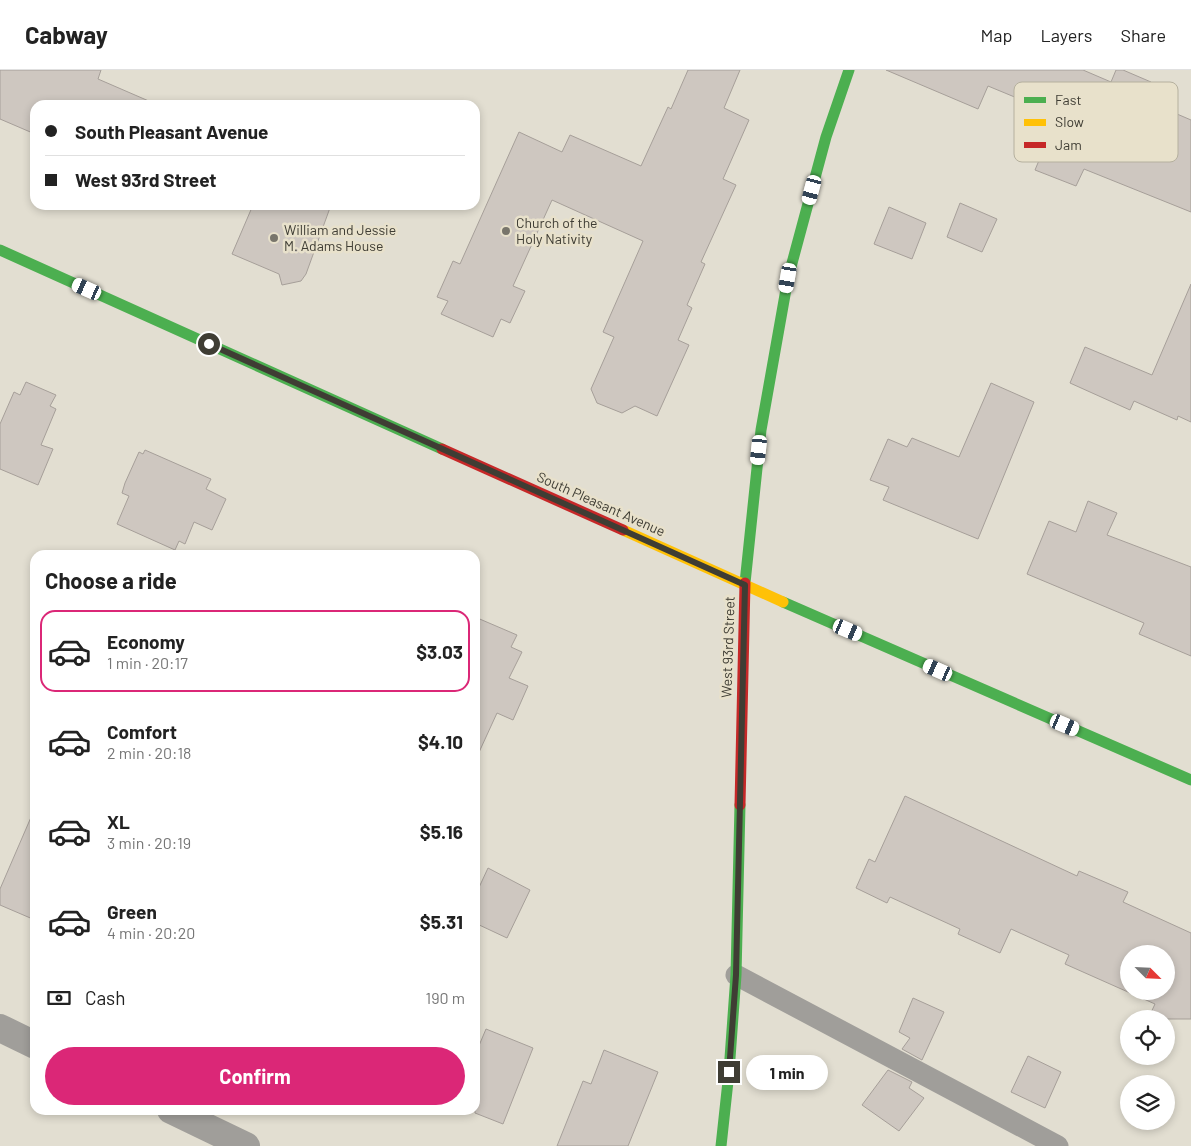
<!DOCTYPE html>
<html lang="en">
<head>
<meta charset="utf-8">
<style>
	:root { --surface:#fff; --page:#f2f2f2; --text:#222; --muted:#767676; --line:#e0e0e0; --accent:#db2777 }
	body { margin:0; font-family:Barlow,sans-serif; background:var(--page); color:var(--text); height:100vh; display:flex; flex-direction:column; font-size:19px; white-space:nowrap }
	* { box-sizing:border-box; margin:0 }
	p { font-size:16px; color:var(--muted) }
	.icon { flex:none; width:28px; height:28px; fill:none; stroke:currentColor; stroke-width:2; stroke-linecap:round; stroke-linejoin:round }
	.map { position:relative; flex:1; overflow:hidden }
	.details { position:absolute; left:30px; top:480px; width:450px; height:565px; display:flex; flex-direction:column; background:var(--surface); border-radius:15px; box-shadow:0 2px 8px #0003 }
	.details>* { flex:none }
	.banner { position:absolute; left:30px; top:30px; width:450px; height:110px; border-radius:15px; box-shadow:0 2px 8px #0003; display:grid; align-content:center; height:110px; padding:0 15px; background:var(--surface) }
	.needle { width:32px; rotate:114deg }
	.controls { position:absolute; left:1120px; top:875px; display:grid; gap:10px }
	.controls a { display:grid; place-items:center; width:55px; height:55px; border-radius:50%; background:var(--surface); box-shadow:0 2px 8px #0003; font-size:25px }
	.end { position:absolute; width:22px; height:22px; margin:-11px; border:6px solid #3f3d34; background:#fff; box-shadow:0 0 0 2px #fff }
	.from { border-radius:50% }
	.bubble { position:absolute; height:35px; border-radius:18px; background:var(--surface); box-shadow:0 2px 8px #0003; font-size:16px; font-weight:700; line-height:35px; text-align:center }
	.car { position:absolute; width:15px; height:30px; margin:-15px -8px; border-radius:6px; box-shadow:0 0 4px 1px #0007; background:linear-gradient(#fff 24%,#345 0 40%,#fff 0 76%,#345 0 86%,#fff 0) }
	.banner b { display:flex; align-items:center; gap:18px; height:48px; font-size:19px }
	.banner b+b { border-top:1px solid var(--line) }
	.banner i { width:12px; height:12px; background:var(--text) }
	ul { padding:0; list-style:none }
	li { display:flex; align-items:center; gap:15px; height:82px; margin:0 10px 8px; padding:0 5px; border:2px solid transparent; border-radius:15px }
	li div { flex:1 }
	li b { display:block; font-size:19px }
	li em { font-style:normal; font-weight:700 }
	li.current { border-color:var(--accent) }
	li>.icon { width:45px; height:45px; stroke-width:1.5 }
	h2 { padding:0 15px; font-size:22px; line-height:60px }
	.pay { display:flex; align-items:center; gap:12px; height:55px; padding:0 15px; font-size:19px }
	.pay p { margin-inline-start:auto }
	.action { display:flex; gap:10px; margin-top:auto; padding:10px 15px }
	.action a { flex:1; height:58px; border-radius:30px; background:var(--accent); color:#fff; font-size:20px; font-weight:700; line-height:58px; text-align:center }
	header { display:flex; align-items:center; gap:30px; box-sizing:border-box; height:70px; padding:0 25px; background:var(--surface); border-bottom:1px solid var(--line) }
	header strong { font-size:24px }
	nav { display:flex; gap:28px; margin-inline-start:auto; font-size:18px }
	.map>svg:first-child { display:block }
	.building { fill:#cec7c0; stroke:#a69f99; fill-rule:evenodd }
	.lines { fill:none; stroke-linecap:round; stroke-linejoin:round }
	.lane { stroke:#a09e9a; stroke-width:21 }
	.street { stroke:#a09e9a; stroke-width:28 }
	.fast { stroke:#4caf50; stroke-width:11 }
	.slow { stroke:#ffc107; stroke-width:11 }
	.jam { stroke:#c62828; stroke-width:11 }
	.route { stroke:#3f3d34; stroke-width:6 }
	.poi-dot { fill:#78756b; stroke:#e8e1cb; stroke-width:2 }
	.labels { text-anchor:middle; stroke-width:5; stroke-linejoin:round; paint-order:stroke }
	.poi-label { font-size:14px; fill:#3f3d34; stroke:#e8e1cb; text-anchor:start }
	.street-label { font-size:14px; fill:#3f3d34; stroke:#e8e1cb }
	.key { fill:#e8e1cb; stroke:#b5b09e; stroke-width:1 }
	.key-label { font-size:14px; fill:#3f3d34 }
</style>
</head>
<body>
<header>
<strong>Cabway</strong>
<nav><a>Map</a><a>Layers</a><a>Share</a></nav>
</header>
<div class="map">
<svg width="1191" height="1076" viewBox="0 0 1191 1076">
	<rect width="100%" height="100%" fill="#e2ded1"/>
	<!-- building -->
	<path class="building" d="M0,0H101L98,9L158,35H35V64L0,49Z
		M688,0H740L724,38L749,50L723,109L736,115L701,192L705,194L687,235L692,238L678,270L689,275L657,346L635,336L622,343L597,333L591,319L614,267L603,262L643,171L552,130L513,216L525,221L510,253L501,249L493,267L441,244L448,231L437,227L453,191L460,194L519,62L562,82L570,65L641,96L668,37L671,39Z
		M886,0H1083L1111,12L1116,0H1123L1151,12L1148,18L1168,27L1163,38L1191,50V142L1084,99L1076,116L1035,100L1058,45L988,16L978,39Z
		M960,133L997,149L982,182L947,167Z
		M253,135H331L306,204L301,211L282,215L279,204L232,184Z
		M889,137L926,153L912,189L874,174Z
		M1191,214V352L1178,346L1177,350L1134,331L1130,340L1070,313L1085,277L1152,305Z
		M26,312L56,325L50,336L56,339L41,375L53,379L38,415L0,399V354L14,322L20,325Z
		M991,313L1034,332L978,469L883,430L889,417L870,410L888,369L907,377L912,368L959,387Z
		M145,380L211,409L206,419L226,429L212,460L194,452L185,474L179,471L175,480L117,454L129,426L122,423L125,413L139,382L143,384Z
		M1088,431L1117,443L1107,465L1191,497V586L1139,564L1144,553L1027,504L1049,451L1076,462Z
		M475,547L517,565L511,577L522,582L509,608L528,616L513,650L497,643L475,691Z
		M905,726L1077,806L1079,801L1128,822L1123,832L1191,863V949H1148L1155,934L1065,894L1069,885L1011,859L1000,883L958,864L960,859L890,827L887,833L856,818L869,789L875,792ZM1129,884H1166V921H1129Z
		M35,738V850L0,835V819Z
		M488,798L530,820L507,868L475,853V826Z
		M913,928L944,942L922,990L902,979L910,968L899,962Z
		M486,959L533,978L503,1054L475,1043V985Z
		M604,980L658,1002L628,1076H557L583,1011L591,1014Z
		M1028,986L1061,1002L1045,1038L1011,1022Z
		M888,1000L912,1012L909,1018L924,1028L899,1061L862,1035Z"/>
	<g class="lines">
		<!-- lane -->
		<path class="lane" d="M736,905L1058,1076"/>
		<!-- street -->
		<path class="street" d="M0,958L35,975
			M171,1040L246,1076"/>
		<!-- fast -->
		<path class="fast" d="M0,180L442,379
			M745,513L761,360L788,208L826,67L849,0
			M783,532L1191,710
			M721,1076L729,1002L736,905L740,735"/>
		<!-- slow -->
		<path class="slow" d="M623,460L783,532"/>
		<!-- jam -->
		<path class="jam" d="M442,379L623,460
			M740,735L745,513"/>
	</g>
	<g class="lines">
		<!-- route -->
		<path class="route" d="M209,274L745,515L736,905L729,1002"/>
	</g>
	<!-- markers -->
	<g class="poi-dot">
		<circle cx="506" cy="161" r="5"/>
		<circle cx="274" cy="168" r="5"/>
	</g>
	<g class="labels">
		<!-- poi labels -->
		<g class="poi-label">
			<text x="516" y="158">Church of the<tspan x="516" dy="16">Holy Nativity</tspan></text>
			<text x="284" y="165">William and Jessie<tspan x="284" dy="16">M. Adams House</tspan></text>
		</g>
		<!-- street labels -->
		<g class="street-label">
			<text transform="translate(601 434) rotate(24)" y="5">South Pleasant Avenue</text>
			<text transform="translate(728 577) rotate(-88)" y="5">West 93rd Street</text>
		</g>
	</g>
	<!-- legend -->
	<rect x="1014" y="12" width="164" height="80" rx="8" class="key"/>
	<rect x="1024" y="27" width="22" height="6" fill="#4caf50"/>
	<rect x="1024" y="49" width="22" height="7" fill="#ffc107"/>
	<rect x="1024" y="72" width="22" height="6" fill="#c62828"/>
	<g class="key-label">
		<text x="1055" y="35">Fast</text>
		<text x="1055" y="57">Slow</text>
		<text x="1055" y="80">Jam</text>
	</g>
</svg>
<div class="controls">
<a><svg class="needle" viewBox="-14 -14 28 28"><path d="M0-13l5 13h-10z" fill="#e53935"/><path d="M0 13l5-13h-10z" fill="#767676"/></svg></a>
<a><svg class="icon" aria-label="locate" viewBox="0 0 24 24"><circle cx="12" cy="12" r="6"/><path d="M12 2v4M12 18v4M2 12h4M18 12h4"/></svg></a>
<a><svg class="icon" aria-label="layers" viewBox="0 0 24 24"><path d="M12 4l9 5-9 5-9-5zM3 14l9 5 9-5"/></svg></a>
</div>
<i class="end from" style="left:209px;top:274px"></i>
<i class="end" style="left:729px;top:1002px"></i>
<div class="bubble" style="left:746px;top:985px;width:82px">1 min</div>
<i class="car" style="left:812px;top:120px;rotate:195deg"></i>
<i class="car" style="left:788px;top:208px;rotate:190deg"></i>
<i class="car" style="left:87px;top:219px;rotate:294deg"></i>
<i class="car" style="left:759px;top:380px;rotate:186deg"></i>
<i class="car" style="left:848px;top:560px;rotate:113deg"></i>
<i class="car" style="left:938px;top:600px;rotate:294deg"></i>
<i class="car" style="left:1065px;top:655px;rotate:113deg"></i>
<div class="banner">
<b><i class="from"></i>South Pleasant Avenue</b>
<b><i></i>West 93rd Street</b>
</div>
<section class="details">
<h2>Choose a ride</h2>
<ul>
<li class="current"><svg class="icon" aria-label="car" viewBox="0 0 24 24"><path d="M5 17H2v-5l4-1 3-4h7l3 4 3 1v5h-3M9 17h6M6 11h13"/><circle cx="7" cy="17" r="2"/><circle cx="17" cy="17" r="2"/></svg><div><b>Economy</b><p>1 min · 20:17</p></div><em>$3.03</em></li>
<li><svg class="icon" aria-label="car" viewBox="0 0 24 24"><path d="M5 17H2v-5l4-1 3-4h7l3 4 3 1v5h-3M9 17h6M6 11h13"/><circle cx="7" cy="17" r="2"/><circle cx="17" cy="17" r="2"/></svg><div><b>Comfort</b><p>2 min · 20:18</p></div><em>$4.10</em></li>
<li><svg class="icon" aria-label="car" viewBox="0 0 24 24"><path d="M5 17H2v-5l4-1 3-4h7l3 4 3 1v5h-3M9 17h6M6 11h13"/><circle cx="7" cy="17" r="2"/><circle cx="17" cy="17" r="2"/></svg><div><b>XL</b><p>3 min · 20:19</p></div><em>$5.16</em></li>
<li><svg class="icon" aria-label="car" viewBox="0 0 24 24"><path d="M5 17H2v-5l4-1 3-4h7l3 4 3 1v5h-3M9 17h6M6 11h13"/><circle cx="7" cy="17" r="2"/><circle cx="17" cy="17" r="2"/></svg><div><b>Green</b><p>4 min · 20:20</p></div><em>$5.31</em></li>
</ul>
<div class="pay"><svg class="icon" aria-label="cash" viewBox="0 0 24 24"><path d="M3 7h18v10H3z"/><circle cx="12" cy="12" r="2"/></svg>Cash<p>190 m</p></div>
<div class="action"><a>Confirm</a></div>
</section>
</div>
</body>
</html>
